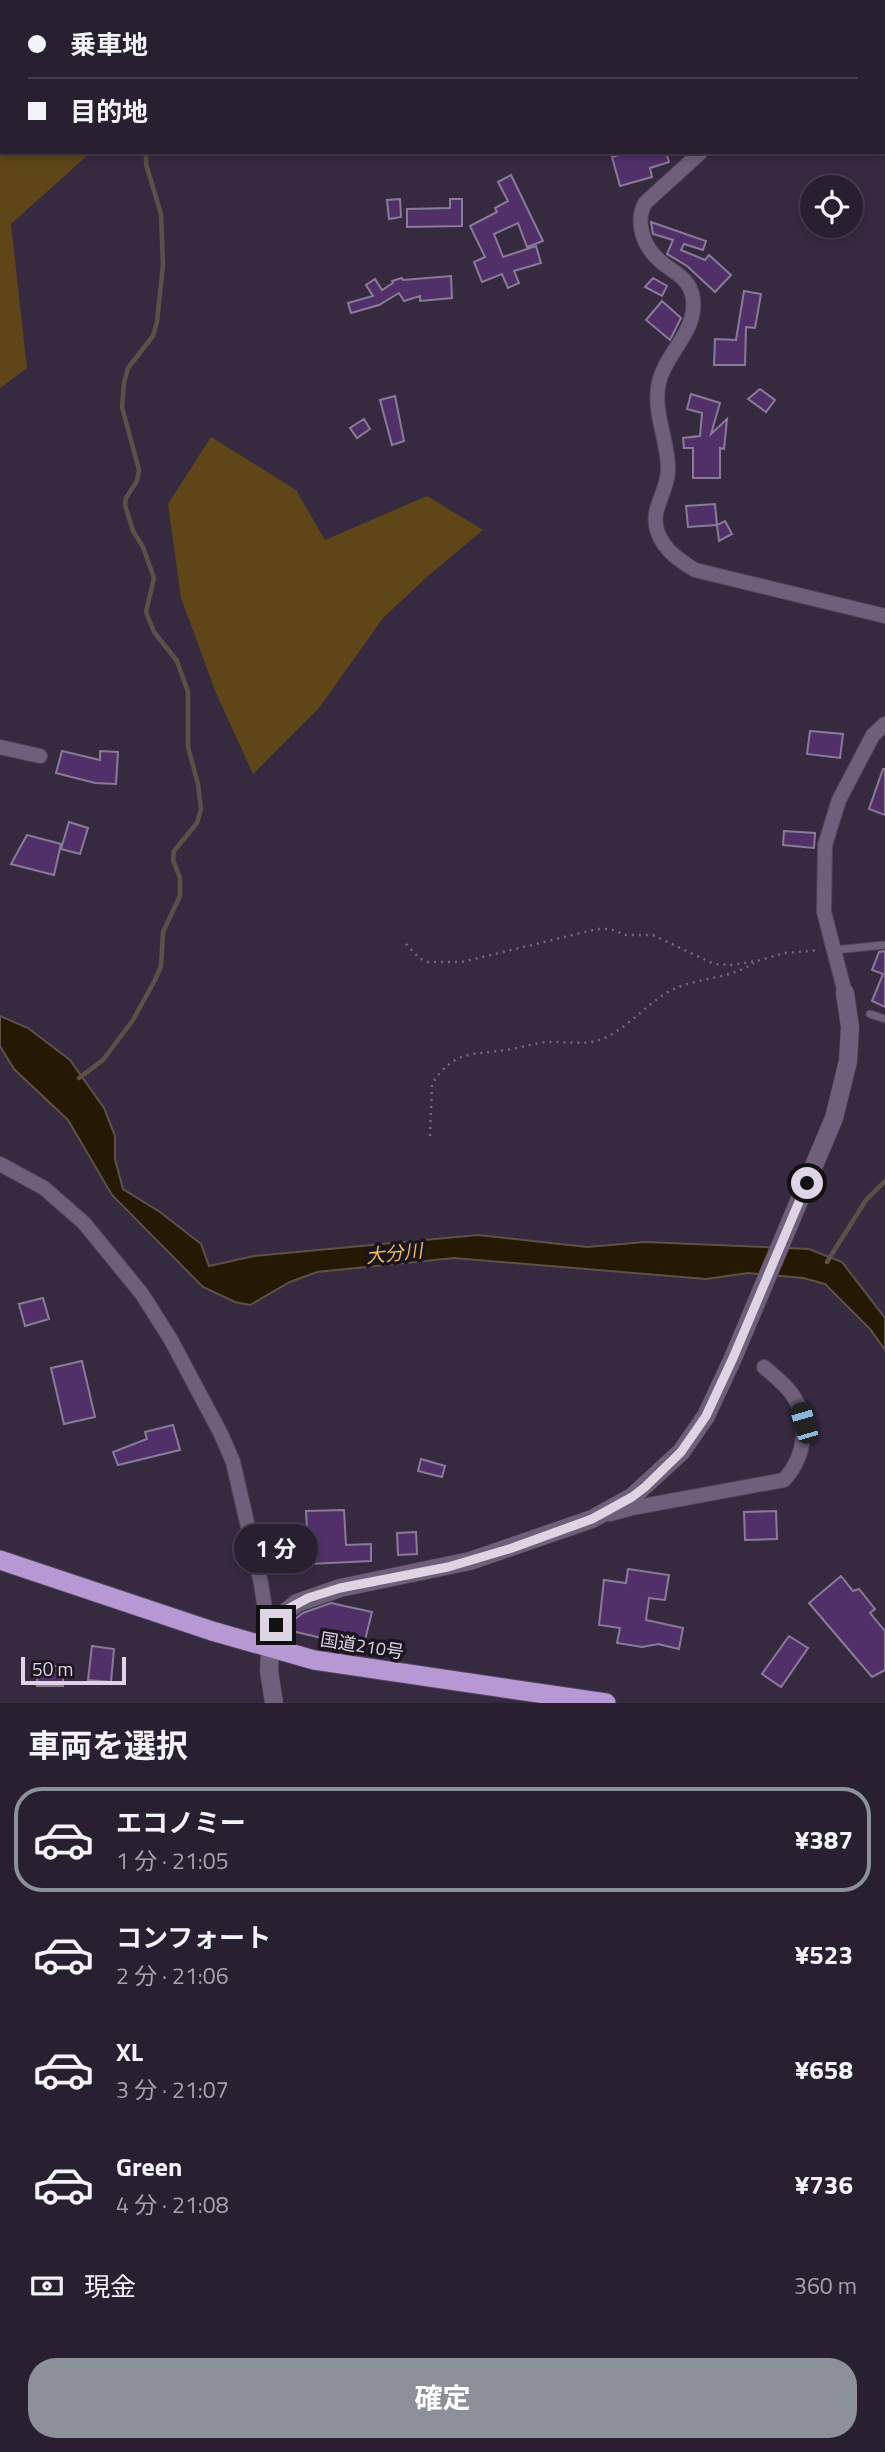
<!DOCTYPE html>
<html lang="ja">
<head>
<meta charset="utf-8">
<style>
	:root { --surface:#282031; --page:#342d3d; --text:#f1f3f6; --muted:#a5a3ab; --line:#443e4d; --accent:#8c9099 }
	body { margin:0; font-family:"Titillium Web","Noto Sans JP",sans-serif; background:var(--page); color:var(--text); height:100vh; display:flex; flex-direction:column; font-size:26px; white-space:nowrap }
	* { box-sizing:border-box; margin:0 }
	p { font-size:23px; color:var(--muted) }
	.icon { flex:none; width:38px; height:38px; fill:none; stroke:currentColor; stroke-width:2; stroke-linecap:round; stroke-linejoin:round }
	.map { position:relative; height:1703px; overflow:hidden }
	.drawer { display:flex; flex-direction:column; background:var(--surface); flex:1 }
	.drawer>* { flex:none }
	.banner { position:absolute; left:0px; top:0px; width:886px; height:154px; box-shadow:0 4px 10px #0003,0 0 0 2px var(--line); display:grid; align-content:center; height:154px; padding:0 28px; background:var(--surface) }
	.buttons { position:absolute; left:800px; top:175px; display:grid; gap:14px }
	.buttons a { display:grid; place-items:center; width:63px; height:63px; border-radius:50%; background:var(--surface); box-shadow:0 4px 10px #0003,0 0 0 2px var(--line); font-size:35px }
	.scale { position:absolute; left:21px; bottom:18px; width:105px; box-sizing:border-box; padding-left:7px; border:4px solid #ddd5e4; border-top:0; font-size:19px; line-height:24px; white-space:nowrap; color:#ddd5e4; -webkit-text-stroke:5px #1b1520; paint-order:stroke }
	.end { position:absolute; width:32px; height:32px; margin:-16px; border:9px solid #ddd5e4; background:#111; box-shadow:0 0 0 4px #111 }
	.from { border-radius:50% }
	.bubble { position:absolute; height:49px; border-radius:24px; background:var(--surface); box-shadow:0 4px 10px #0003,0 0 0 2px var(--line); font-size:23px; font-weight:700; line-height:49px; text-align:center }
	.car { position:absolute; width:21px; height:42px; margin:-21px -10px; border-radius:9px; box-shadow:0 0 5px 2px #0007; background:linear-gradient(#222 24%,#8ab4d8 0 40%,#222 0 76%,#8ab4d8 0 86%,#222 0) }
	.banner b { display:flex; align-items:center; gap:24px; height:66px; font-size:26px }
	.banner b+b { border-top:2px solid var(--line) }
	.banner i { width:18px; height:18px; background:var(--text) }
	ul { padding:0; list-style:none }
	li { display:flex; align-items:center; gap:21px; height:105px; margin:0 14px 10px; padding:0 14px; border:4px solid transparent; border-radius:28px }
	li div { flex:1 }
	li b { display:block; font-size:26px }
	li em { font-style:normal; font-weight:700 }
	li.on { border-color:var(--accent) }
	li>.icon { width:63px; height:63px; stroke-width:1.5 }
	h2 { padding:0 28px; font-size:32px; line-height:84px }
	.pay { display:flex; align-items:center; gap:18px; height:77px; padding:0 28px; font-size:26px }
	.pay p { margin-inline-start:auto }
	.cta { display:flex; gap:14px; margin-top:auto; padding:14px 28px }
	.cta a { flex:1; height:80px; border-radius:28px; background:var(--accent); color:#fff; font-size:28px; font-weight:700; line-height:80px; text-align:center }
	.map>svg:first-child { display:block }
	.green { fill:#5e4618 }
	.water { fill:#251904; stroke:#5c5147; stroke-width:2 }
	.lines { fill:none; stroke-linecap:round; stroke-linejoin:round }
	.stream { stroke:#5c5147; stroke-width:4.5 }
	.building { fill:#51306a; stroke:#897b96; stroke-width:2 }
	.service-casing { stroke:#51455b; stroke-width:9 }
	.minor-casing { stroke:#51455b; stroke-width:16 }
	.tertiary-casing { stroke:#51455b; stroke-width:19 }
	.trunk-casing { stroke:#51455b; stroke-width:21 }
	.path { stroke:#72677b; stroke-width:2.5; stroke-dasharray:2 5; stroke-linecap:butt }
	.service { stroke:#6e607b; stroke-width:7 }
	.minor { stroke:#6e607b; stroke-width:14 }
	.tertiary { stroke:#6e607b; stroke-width:18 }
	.trunk { stroke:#b797d4; stroke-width:19 }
	.route { stroke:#ddd5e4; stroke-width:9 }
	.labels { text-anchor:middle; stroke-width:7; stroke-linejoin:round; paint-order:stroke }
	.street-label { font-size:18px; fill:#ddd5e4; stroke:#1b1520 }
	.water-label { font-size:19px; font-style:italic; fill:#f0bb58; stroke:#1b1520 }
</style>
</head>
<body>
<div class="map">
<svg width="885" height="1703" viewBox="0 0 885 1703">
	<rect width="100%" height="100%" fill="#362a41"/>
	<!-- green -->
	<path class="green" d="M2,90V152L89,154L11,224L27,368L0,388V91Z
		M211,437L296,490L325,540L427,496L483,530L428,576L383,618L319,708L253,774L216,693L181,598L168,504Z"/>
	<!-- water -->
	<path class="water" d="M0,1016L28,1028L70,1060L104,1108L115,1136V1159L123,1189L160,1212L201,1244L209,1266L254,1256L478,1235L587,1247L645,1242L809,1249L842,1262L885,1318V1350L870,1329L825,1284L803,1278L748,1273L706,1279L454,1258L317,1272L290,1282L250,1305L235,1302L203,1287L112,1195L68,1120L14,1069L0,1046Z"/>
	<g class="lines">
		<!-- stream -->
		<path class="stream" d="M79,1078L103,1060L133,1020L155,980L161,966L163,932L180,896V878L173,860L174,851L197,823L201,809L198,784L188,747V692L177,661L154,632L146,612L154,578L143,547L133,531L125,505L126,498L137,481L139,470L122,407L124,383L128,368L153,336L157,322L163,265L161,214L146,164V152
			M827,1262L866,1200L885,1181"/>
	</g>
	<!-- building -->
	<path class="building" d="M630,152H666L669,162L650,168L652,177L620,186L612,157Z
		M511,175L543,241L527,247L518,223L494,234L503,257L536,246L541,263L514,271L519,283L508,288L502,274L482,282L474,262L485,257L470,226L497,212L495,208L508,201L498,182Z
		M400,199L401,217L389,219L387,200Z
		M450,199H462V226L407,227V209L450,208Z
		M651,222L706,241L703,250L684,244L681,250L705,260L709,255L731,275L715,292L687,266L667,254L673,240L653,234Z
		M451,276L452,298L420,301V296L404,301L399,293L379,305L351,313L348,303L373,296L366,285L375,279L382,290L393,283L392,281L402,278L403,280Z
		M653,278L667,286L662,296L645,287Z
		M744,291L761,294L755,328L746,327L745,365H714L715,339L736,340Z
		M662,301L681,318L670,340L646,320Z
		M760,389L775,400L766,412L748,399Z
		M691,394L720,403L711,434L727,419L724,449L720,448V478H693V448H684L683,438L700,436L702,413L687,409Z
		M395,396L404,441L392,445L380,400Z
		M364,419L370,429L357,438L350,428Z
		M715,504L717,525L688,527L686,506Z
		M725,521L732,534L719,541L717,525Z
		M810,731L843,734L840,758L807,754Z
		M62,751L100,760V751L118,752L116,784L95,783L56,773Z
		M883,769H885V815L869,809Z
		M69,822L88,828L80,854L61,849Z
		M784,831L815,833L814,848L783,845Z
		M27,835L61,844L54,875L11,864Z
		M885,951V1007L872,1001L883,974L872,970L879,952Z
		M43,1298L49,1319L25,1326L19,1304Z
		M82,1361L95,1417L64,1424L51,1368Z
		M173,1425L180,1450L118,1465L113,1452L147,1439L145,1432Z
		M421,1459L445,1466L442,1477L418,1471Z
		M344,1510L346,1545L371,1544V1561L309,1564L306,1511Z
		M776,1511L777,1539L745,1540L744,1512Z
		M416,1532L417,1554L398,1555L397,1533Z
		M628,1569L669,1575L665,1600L649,1598L646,1620L683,1628L679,1649L658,1644L642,1647L617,1643L620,1628L599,1625L604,1580L626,1583Z
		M841,1576L853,1591L859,1589L875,1609L870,1613L885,1631V1670L872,1677L809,1603Z
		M331,1603L372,1612L363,1648L288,1630L291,1622L303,1613Z
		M789,1636L808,1648L781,1687L762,1674Z
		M92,1646L114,1649L111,1682L88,1680Z
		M38,1666H63V1686H37Z"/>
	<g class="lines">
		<defs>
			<path id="service" d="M834,950L885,945
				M870,1014L885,1019"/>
			<path id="minor" d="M884,25L885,24
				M701,152L645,203C635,222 643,246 659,260C673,273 690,277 693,299C697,332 666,352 659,382C652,413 669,441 668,471C667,494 649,510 658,533C665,551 679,560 695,570L885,616
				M0,747L40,756
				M845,993L824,912L825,845L839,800L873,735L885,724
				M0,1164L44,1188L84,1223L142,1294L171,1340L221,1434L233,1462L261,1583L270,1643
				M610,1514L632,1508L784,1480C805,1457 811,1420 792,1394C784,1383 773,1375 764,1367"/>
			<path id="tertiary" d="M274,1703L269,1671L270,1645L282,1615L297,1603L340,1588L470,1561L592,1519L632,1497L681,1452L706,1416L733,1358L834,1118L848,1061L850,1027L845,993"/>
			<path id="trunk" d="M0,1560L212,1631L314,1660L606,1703"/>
		</defs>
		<!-- service casing -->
		<use href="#service" class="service-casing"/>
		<!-- minor casing -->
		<use href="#minor" class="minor-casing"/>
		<!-- tertiary casing -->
		<use href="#tertiary" class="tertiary-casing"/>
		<!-- trunk casing -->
		<use href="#trunk" class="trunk-casing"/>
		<!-- path -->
		<path class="path" d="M406,944L419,958L427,962H462L597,929H610L626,935H653L714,964L731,965L757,961L785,953L820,950
			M430,1136L432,1084C454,1050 471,1055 506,1050C520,1048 534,1043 548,1042C567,1041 584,1046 602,1039C625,1030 646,1005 668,992C695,977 728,980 754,963"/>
		<!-- service -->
		<use href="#service" class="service"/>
		<!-- minor -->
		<use href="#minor" class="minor"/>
		<!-- tertiary -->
		<use href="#tertiary" class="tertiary"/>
		<!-- trunk -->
		<use href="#trunk" class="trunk"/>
	</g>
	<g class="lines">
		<!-- route -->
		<path class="route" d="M276,1625L286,1610L308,1598L340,1588L448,1567L512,1548L592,1519L632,1497L645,1487L681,1452L706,1416L733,1358L807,1183"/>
	</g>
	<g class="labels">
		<!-- street labels -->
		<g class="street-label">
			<text transform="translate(362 1646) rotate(9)" y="6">国道210号</text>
		</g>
		<!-- water labels -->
		<g class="water-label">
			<text transform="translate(394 1253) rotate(-6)" y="7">大分川</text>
		</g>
	</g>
</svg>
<div class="buttons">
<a><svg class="icon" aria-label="locate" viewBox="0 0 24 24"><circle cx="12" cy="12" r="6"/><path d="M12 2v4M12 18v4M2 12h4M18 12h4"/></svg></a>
</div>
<div class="scale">50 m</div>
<i class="end from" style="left:807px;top:1183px"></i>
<i class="end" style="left:276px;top:1625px"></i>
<div class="bubble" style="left:234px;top:1524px;width:84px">1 分</div>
<i class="car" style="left:804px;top:1423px;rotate:344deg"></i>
<div class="banner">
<b><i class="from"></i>乗車地</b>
<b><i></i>目的地</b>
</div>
</div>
<section class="drawer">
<h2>車両を選択</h2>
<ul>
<li class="on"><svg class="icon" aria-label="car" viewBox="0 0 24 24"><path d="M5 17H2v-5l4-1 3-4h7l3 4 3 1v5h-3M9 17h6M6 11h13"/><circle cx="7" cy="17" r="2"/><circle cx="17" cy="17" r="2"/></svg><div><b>エコノミー</b><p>1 分 · 21:05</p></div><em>¥387</em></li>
<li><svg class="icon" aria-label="car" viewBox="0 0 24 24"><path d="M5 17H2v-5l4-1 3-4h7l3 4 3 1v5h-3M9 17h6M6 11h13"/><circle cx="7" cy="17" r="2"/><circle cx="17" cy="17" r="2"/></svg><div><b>コンフォート</b><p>2 分 · 21:06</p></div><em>¥523</em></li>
<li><svg class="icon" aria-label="car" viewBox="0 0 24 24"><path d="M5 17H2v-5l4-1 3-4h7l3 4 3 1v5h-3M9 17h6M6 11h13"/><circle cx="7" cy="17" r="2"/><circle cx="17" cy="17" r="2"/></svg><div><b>XL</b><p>3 分 · 21:07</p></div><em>¥658</em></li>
<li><svg class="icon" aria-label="car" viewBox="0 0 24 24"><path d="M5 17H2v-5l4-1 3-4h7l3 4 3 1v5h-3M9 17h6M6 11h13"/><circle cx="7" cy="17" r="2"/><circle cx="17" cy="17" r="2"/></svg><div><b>Green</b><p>4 分 · 21:08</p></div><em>¥736</em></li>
</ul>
<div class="pay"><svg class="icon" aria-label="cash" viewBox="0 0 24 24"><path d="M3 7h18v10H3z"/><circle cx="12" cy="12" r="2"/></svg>現金<p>360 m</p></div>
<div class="cta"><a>確定</a></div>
</section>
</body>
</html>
